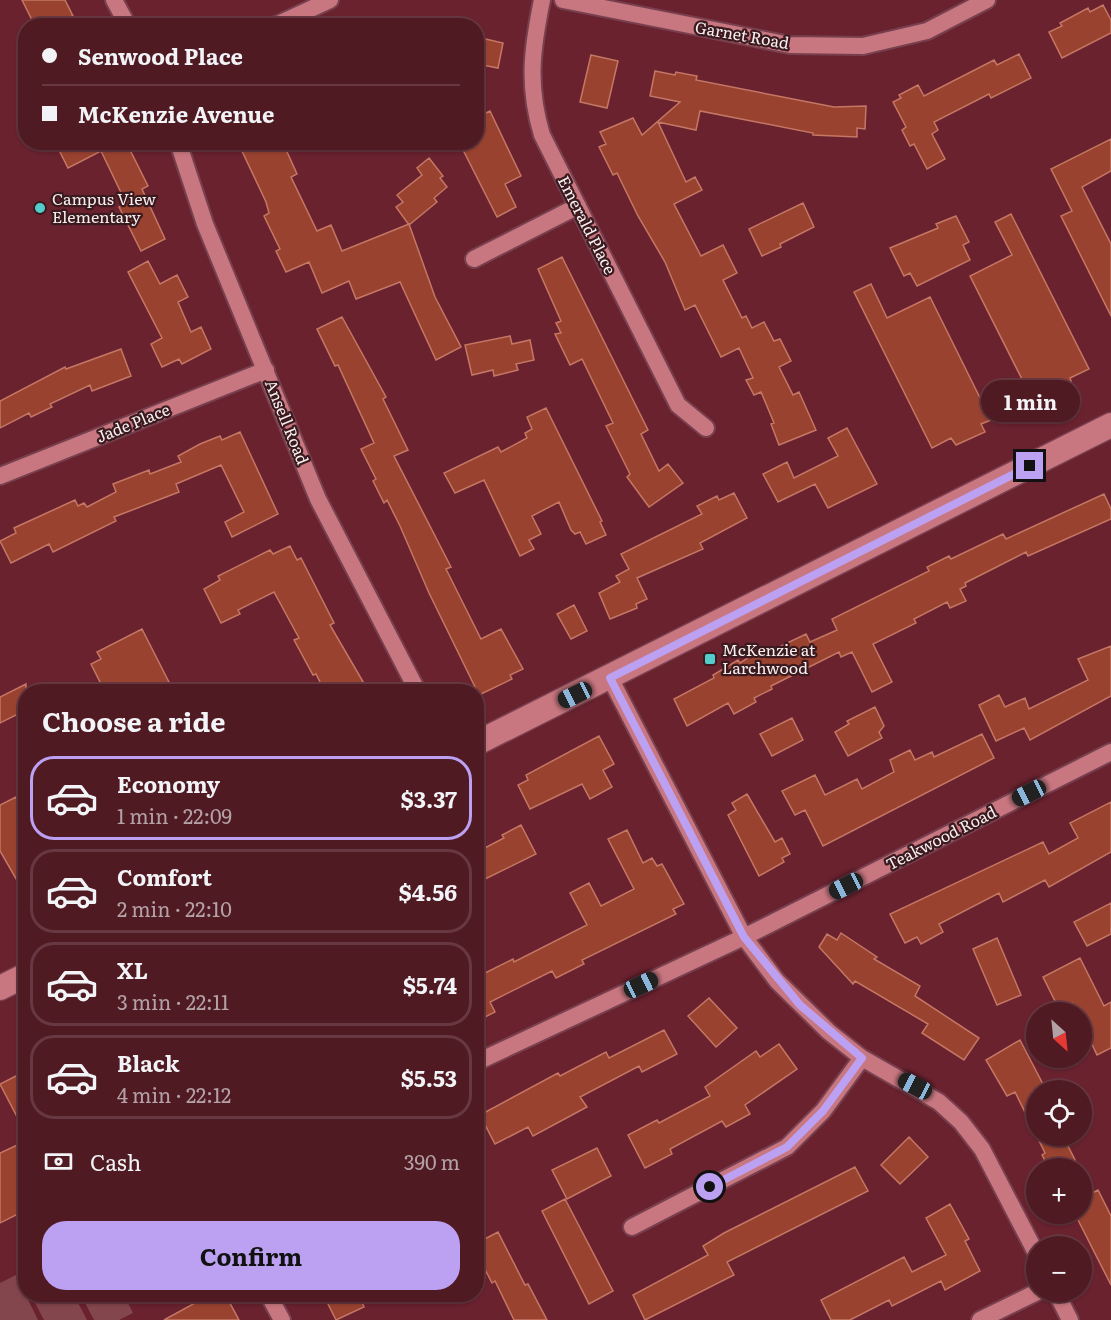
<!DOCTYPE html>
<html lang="en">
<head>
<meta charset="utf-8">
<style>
	:root { --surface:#501a23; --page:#56232b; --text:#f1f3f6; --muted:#b4a1a6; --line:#673841; --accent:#bca0f2 }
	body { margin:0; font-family:Literata,serif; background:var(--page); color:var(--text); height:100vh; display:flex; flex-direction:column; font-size:22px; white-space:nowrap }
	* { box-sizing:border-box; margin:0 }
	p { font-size:20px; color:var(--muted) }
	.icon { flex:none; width:33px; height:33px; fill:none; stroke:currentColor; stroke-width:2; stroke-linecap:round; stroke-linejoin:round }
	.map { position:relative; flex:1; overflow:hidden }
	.panel { position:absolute; left:18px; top:684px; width:466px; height:618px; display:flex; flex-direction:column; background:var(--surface); border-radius:24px; box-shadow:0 2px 4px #0004,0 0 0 2px var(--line) }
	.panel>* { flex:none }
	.hud { position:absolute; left:18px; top:18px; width:466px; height:132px; border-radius:24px; box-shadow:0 2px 4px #0004,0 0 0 2px var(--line); display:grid; align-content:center; height:132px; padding:0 24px; background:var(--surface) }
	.needle { width:39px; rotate:153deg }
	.fabs { position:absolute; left:1026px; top:1002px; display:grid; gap:12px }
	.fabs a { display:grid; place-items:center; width:66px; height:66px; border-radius:50%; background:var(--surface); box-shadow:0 2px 4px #0004,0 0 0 2px var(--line); font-size:30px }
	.end { position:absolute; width:27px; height:27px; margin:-14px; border:8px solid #bca0f2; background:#111; box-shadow:0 0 0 3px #111 }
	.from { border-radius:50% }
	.bubble { position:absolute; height:42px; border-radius:21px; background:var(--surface); box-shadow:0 2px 4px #0004,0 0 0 2px var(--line); font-size:20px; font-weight:700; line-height:42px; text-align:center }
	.car { position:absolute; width:18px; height:36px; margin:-18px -9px; border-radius:8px; box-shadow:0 0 4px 2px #0007; background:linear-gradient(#222 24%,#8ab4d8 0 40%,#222 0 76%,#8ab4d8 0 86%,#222 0) }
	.hud b { display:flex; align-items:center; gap:21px; height:57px; font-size:22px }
	.hud b+b { border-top:2px solid var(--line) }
	.hud i { width:15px; height:15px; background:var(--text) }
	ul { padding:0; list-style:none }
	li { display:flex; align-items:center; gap:18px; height:84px; margin:0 12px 9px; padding:0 12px; border:3px solid var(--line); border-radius:24px }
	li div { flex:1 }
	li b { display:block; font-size:22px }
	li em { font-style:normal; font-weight:700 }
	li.active { border-color:var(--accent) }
	li>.icon { width:54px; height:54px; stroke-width:1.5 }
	h2 { padding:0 24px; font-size:27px; line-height:72px }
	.pay { display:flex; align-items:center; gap:15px; height:66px; padding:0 24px; font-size:22px }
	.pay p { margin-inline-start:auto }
	.cta { display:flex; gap:12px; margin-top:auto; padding:12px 24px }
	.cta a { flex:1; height:69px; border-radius:24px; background:var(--accent); color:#111; font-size:24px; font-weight:700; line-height:69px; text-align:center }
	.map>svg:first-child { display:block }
	.green { fill:#84464d }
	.building { fill:#9a4230; stroke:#c57765; stroke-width:1.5 }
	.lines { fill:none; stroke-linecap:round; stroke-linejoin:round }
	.minor-casing { stroke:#78404f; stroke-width:20 }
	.secondary-casing { stroke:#78404f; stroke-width:27 }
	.minor { stroke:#c8767f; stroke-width:16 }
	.secondary { stroke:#c8767f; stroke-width:24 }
	.route { stroke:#bca0f2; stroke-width:8 }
	.poi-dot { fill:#53cdcb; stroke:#3a1a1e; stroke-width:2 }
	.labels { text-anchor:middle; stroke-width:4.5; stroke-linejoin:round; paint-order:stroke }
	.street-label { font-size:16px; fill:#f8eff0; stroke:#3a1a1e }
	.poi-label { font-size:16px; fill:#f8eff0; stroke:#3a1a1e; text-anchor:start }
</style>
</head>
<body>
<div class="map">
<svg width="1111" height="1320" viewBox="0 0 1111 1320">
	<rect width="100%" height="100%" fill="#6a222f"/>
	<!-- green -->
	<path class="green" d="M16,1275L38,1320H0V1283Z
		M31,1295H74L87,1320H44Z
		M81,1295H124L133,1313L119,1320H94Z"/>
	<!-- building -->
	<path class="building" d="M22,0H65L73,16L69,17L73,26H35Z
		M1103,5L1111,20V33L1062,58L1049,32L1062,26L1060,23L1088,8L1090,12Z
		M477,37L503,43L498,68L477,64Z
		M1019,54L1031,78L991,98L989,94L934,122L938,130L932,134L945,159L927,169L914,144L910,146L902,130L906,127L893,102L901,98L899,95L918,85L924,96L994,60L997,65Z
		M591,55L618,61L607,108L580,102Z
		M655,71L675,75L676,72L697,76L696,80L834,107L866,106L865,129L857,128V137L813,135V133L700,111L696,130L658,122L686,182L695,177L702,190L674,204L701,256L723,245L737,273L723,280L742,318L746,316L752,328L764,322L774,341L780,339L791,361L779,367L793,395L799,392L816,430L779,445L771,424L774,423L761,392L754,395L746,380L753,378L739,348L721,357L695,305L685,310L665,262L638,216L617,173L613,175L599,147L606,144L600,132L633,118L642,135L680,102L650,96Z
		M490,111L521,176L505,184L516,207L497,217L459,142H477V117Z
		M1111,139V171L1082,187L1111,244V316L1061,216L1072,211L1051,169Z
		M78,142H126L148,186L142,189L165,239L141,251L119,207L126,203L101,151L68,168L60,152Z
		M261,142L265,151L283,143L297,174L291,177L317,231L331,225L342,251L409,224L435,297L461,347L436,360L400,282L356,299L349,281L322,293L309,262L286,272L276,251L280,249L264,216L269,213L266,202L242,151Z
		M429,158L443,176L440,178L447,187L434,198L437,202L409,225L396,207L403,202L397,195L422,175L417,168Z
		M803,203L814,227L780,244L781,247L762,256L749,229Z
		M1011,214L1089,369L1070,378L1073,387L1046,400L1043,394L1032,399L970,276L1012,255L995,222Z
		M956,216L969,242L963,245L970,260L917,286L910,273L904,276L890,248L938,228L936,224Z
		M562,257L648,430L641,434L659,471L668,464L683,483L649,507L627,477L630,474L606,426L613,423L582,359L570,365L555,334L561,333L556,323L561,321L538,269Z
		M148,261L160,284L177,275L188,297L178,302L191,332L201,327L211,349L182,364L179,359L162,367L151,344L162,338L128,272Z
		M871,284L887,318L930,297L991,420L981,424L985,432L956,445L951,438L932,448L854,292Z
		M342,317L386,397L383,399L408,450L394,456L451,567L446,569L481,639L501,629L523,669L510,675L512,679L479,695L429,593L400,526L387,500L384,503L373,481L376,479L361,449L374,443L338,365L335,366L317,329Z
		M510,336L512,344L530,340L534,360L516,364L518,370L494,376L493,370L472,375L465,345Z
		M121,349L131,376L92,391L90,385L50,404L52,407L31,417L29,413L0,428V401L65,367L66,369Z
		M546,408L602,521L600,522L606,535L586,544L580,532L575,534L571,530L559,502L532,516L541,534L529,540L534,549L520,556L484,480L455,493L444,473L498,447L501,452L527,438L525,433L532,429L527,417Z
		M847,428L877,484L828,508L815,484L778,502L763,474L787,462L794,478L838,456L828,438Z
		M240,432L278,514L232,537L225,522L244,512L221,465L176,484L179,492L114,517L116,521L53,552L49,544L11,563L0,541L16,533L14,528L75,500L78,506L84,503L87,507L116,492L113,484L149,470L150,474L181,462L178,456L200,444L220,436L222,440Z
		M734,493L747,518L700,543L703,549L637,578L647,599L636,604L637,608L610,619L599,593L620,582L616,576L629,569L621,554L702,514L697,506L717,496L719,500Z
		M1104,494L1111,509V519L1028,556L1026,552L965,583L966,586L960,589L966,601L950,608L947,602L914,619L916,623L873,644L892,682L872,692L852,652L841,657L839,652L771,686L772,689L754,698L756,702L734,714L728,703L687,726L674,699L714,678L713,675L738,660L740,663L754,654L756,658L806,634L810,642L837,630L832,619L929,571L927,567L949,556L951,559L1003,534L1006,539Z
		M290,546L297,560L301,558L334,623L330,625L369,692H325L316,674L313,675L294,640L299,638L274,592L238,610L240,614L221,623L204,589L220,580L218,576L270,550L273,554Z
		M574,605L587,631L571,639L557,614Z
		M142,629L174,692H105L91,664L101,659L97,652Z
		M1111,646V696L1030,740L1024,728L996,741L979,705L999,695L1005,707L1025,698L1029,709L1088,680L1078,659Z
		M26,684V710L0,723V697Z
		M875,707L884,726L879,732L882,738L848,756L835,732L849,724L847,721Z
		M792,718L803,740L772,756L760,734Z
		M982,734L994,758L823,846L805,810L795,815L782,791L815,775L825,795L857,779L862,789L894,772L890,760L910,750L915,760L932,752L934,757Z
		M599,736L614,764L603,770L612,787L590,799L582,784L530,809L518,785L528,780L526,775Z
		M747,794L775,842L782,838L790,854L782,858L784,862L759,876L728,815L736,810L732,803Z
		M16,797L26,816V896L0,851V805Z
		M1111,802V852L1049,887L1045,880L1003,902L999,893L939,924L943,932L921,944L917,937L905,943L890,914L1043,842L1049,854L1078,838L1070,823Z
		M521,825L536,854L477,883V852L504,838L502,835Z
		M627,830L643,863L652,858L657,866L662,864L684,904L673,909L676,914L582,960L584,964L556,978L552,971L490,1002L495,1012L477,1021V977L513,959L514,962L587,925L570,893L589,883L601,906L634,889L608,839Z
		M1111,903V934L1087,946L1074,922Z
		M841,933L877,957L874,959L920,986L915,996L979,1038L964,1060L922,1033L928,1024L855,981L853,984L819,947L827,934L837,940Z
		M997,938L1021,995L997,1005L973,949Z
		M1080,958L1104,1006L1111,1002V1048L1097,1055L1082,1023V1012H1077L1072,1003L1059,1009L1043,977Z
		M709,998L737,1028L716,1047L688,1016Z
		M664,1030L677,1054L642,1072L639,1066L580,1097L587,1107L533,1136L528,1127L495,1144L480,1115L558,1073L560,1076L606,1052L609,1058Z
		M1020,1040L1046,1090H1036V1136H1063L1079,1168H1049L1042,1155L1045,1153L1015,1092L1007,1096L986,1060Z
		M779,1044L797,1069L745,1105L750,1114L726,1127L722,1121L670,1149L672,1154L645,1168L628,1135L657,1120L659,1123L710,1096L705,1087L756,1051L760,1057Z
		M26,1071V1134L0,1084Z
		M909,1137L928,1157L900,1184L881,1165Z
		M26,1141V1210L0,1223V1153Z
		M597,1148L611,1176L567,1199L552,1170Z
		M855,1167L868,1191L727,1262L734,1275L645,1320L633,1295L708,1255L703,1246L724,1233Z
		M1082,1173L1092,1193L1098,1190L1111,1216V1285L1075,1214H1082Z
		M565,1199L613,1291L589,1304L542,1211Z
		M950,1204L969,1239L965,1241L980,1271L945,1290L941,1281L892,1306L889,1300L850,1320H831L821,1300L904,1257L912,1272L946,1255L926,1218Z
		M498,1232L525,1285L528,1284L547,1320H514L495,1281L492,1283L477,1254V1243Z
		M193,1294H225L239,1320H164L197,1302Z
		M323,1294H358L364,1307L336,1320Z"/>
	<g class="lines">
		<defs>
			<path id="minor" d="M114,0L128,26
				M542,0C532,49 527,86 542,135L678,405L706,428
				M563,0L790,45L863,46L927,31L987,0
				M274,26L330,0
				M178,142L205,224L318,499L418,692
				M474,259L578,206
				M0,476L266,370
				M610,678L744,937L777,981L829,1032L862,1058L939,1102L961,1122L982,1149L1036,1253
				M477,1062L744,937L1111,752
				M632,1227L787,1147L823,1111L862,1058
				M1056,1292L1070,1320
				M268,1294L282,1320
				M980,1320L1037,1292"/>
			<path id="secondary" d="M477,743L1111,425
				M0,988L26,975"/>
		</defs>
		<!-- minor casing -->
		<use href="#minor" class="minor-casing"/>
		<!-- secondary casing -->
		<use href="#secondary" class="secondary-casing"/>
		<!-- minor -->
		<use href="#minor" class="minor"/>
		<!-- secondary -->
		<use href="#secondary" class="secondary"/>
	</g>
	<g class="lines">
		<!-- route -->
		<path class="route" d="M710,1187L787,1147L823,1111L862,1058L800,1005L744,937L610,678L1030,466"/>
	</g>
	<!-- markers -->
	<g class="poi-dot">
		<circle cx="40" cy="208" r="6"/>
		<rect x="704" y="653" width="12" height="12" rx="3"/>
	</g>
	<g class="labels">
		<!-- street labels -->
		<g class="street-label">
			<text transform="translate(742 35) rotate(10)" y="6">Garnet Road</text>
			<text transform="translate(587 225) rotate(63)" y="6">Emerald Place</text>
			<text transform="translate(287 422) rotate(68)" y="6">Ansell Road</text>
			<text transform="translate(133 423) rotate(-22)" y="6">Jade Place</text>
			<text transform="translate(941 838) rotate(-27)" y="6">Teakwood Road</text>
		</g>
		<!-- poi labels -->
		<g class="poi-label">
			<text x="52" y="205">Campus View<tspan x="52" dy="18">Elementary</tspan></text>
			<text x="722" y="656">McKenzie at<tspan x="722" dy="18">Larchwood</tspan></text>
		</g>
	</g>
</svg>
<div class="fabs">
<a><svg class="needle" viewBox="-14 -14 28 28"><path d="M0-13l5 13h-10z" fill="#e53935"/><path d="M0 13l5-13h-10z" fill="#b4a1a6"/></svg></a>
<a><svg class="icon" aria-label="locate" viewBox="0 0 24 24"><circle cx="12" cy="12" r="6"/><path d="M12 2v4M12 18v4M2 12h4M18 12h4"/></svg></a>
<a>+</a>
<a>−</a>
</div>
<i class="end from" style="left:710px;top:1187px"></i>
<i class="end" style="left:1030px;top:466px"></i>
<div class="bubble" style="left:981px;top:380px;width:99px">1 min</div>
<i class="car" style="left:575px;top:695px;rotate:244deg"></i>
<i class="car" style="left:1029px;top:793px;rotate:243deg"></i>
<i class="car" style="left:846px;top:886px;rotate:243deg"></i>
<i class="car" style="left:641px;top:985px;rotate:65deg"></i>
<i class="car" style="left:915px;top:1086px;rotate:298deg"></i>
<div class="hud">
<b><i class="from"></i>Senwood Place</b>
<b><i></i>McKenzie Avenue</b>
</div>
<section class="panel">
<h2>Choose a ride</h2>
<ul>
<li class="active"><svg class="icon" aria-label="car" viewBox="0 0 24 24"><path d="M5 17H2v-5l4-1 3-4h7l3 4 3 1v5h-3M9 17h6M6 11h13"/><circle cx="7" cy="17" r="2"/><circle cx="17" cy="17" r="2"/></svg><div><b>Economy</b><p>1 min · 22:09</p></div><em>$3.37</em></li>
<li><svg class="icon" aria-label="car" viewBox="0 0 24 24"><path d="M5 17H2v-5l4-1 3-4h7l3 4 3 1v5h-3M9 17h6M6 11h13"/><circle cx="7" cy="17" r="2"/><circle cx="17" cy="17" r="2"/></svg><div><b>Comfort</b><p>2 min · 22:10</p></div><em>$4.56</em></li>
<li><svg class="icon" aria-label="car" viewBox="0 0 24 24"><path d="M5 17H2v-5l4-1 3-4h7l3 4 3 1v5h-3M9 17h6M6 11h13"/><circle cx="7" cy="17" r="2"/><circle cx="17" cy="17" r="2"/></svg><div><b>XL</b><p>3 min · 22:11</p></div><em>$5.74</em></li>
<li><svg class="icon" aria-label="car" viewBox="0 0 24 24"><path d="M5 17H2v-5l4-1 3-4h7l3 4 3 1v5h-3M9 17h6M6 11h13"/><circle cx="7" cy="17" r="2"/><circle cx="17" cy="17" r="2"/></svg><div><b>Black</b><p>4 min · 22:12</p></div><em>$5.53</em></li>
</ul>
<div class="pay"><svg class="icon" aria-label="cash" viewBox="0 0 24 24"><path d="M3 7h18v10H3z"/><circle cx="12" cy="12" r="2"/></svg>Cash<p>390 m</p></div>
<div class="cta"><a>Confirm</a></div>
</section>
</div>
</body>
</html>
